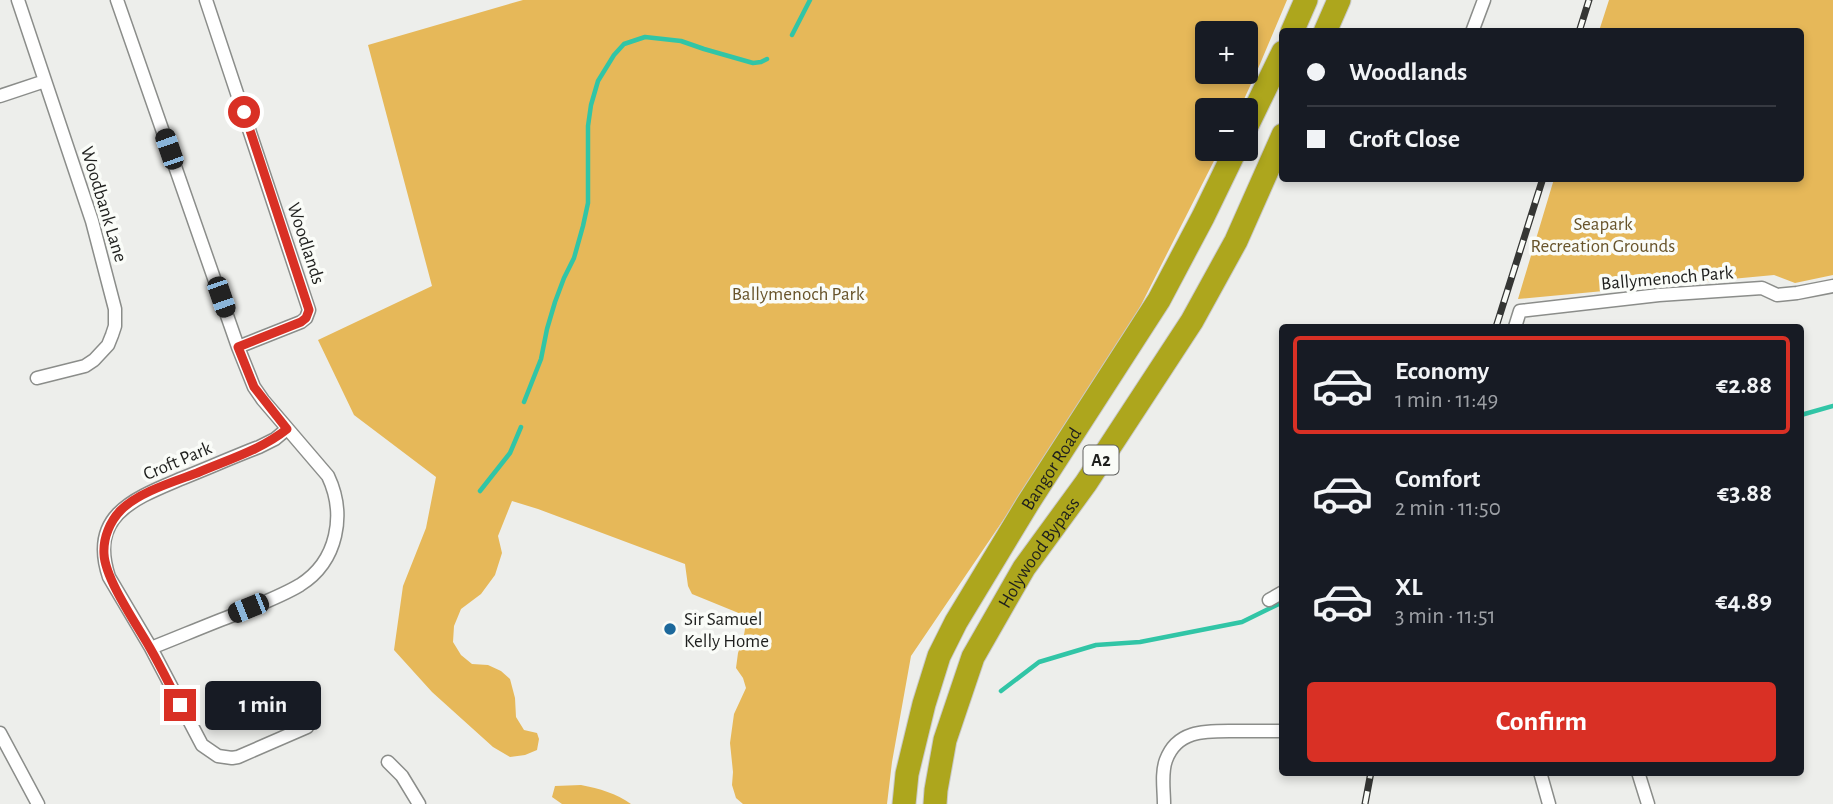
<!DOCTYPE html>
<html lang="en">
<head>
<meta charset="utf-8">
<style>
	:root { --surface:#171b24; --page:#242831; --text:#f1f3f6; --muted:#9ea1a6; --line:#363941; --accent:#d93025 }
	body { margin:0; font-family:"Alegreya Sans",sans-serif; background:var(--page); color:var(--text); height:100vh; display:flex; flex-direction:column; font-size:26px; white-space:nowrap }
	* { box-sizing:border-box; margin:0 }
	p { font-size:23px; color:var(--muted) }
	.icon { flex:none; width:38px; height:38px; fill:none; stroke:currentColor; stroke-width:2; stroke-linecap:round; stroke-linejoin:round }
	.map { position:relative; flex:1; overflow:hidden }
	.side { position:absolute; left:1279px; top:324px; width:525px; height:452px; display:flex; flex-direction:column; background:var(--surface); border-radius:7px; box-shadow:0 4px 10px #0003 }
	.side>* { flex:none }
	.guide { position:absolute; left:1279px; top:28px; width:525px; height:154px; border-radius:7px; box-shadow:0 4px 10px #0003; display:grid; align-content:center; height:154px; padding:0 28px; background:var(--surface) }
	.controls { position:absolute; left:1195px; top:21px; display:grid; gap:14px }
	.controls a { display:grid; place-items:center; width:63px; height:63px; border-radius:7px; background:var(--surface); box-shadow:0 4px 10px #0003; font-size:35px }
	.end { position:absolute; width:32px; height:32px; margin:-16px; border:9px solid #d93025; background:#fff; box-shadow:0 0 0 4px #fff }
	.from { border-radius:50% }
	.bubble { position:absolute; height:49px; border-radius:7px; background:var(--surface); box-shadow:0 4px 10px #0003; font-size:23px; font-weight:700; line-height:49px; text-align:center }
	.car { position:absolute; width:21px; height:42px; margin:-21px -10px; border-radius:9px; box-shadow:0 0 5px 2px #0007; background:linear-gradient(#222 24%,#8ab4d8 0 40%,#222 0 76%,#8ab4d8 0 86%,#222 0) }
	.guide b { display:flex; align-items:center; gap:24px; height:66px; font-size:26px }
	.guide b+b { border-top:2px solid var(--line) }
	.guide i { width:18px; height:18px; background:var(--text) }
	ul { padding:12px 0 0; list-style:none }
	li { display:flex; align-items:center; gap:21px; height:98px; margin:0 14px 10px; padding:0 14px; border:4px solid transparent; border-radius:7px }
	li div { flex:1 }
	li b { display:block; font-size:26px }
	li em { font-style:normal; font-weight:700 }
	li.selected { border-color:var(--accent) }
	li>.icon { width:63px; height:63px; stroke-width:1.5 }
	.button { display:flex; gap:14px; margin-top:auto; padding:14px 28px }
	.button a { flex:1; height:80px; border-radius:7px; background:var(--accent); color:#fff; font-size:28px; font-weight:700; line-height:80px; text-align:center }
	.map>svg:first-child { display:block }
	.green { fill:#e6b859; fill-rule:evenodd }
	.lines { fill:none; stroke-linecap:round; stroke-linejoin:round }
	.stream { stroke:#31c5a6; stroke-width:4.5 }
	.street-casing { stroke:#8b8d8a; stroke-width:15 }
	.highway-casing { stroke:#c9c9c9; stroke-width:25 }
	.street { stroke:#fff; stroke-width:12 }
	.highway { stroke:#ada61d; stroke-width:23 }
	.rail-casing { stroke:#353634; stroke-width:7 }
	.rail { stroke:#fafcf8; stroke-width:4.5; stroke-dasharray:13; stroke-linecap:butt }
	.route { stroke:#d93025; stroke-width:9 }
	.poi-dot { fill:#1c689b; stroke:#fafcf8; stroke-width:2.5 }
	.labels { text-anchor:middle; stroke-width:7; stroke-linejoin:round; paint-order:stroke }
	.shield { fill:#fafcf8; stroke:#60615f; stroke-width:2 }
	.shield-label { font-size:18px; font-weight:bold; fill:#1e1f1d }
	.street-label { font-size:19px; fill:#1e1f1d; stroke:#fafcf8 }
	.park-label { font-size:19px; fill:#68542b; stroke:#fafcf8 }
	.poi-label { font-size:19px; fill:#1e1f1d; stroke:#fafcf8; text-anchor:start }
</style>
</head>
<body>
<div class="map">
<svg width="1833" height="804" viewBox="0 0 1833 804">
	<rect width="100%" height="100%" fill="#edeeeb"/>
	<!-- green -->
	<path class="green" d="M523,0H1287L1257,71L1239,110H1208V149H1220L1138,311L1082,404L911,656L892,762L887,804H743L736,798L732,785L733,772L730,743L734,714L746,688L743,678L736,668L738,653L744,635L746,623L741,614L692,594L688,586L685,564L538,509L512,501L498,536L502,553L495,575L481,594L461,609L454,626L453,642L461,655L472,664L488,665L501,671L510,679L515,698L516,717L524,730L537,733L539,739L537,750L525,755L510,757L493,747L432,692L394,650L403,586L426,528L436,477L354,415L318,340L432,286L368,45ZM1208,33H1246V72H1208Z
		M1609,0H1833V275L1795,283L1774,275L1518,299L1554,179L1801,178V32L1599,31Z
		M581,785C600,789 616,793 631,804H562L552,797L555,786Z"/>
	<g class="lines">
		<!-- stream -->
		<path class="stream" d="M792,35L810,0
			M524,402L541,359L547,329L555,302L564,278L574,258L583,226L588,203V126L591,105L598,81L614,55L624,44L645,37L681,41L704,49L753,63L761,62L767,59
			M1801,415L1833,406
			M480,491L510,453L521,427
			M1001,691L1039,662L1096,645L1140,642L1242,622L1283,602"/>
		<defs>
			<path id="street" d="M18,0L92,221L115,309V326L112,335L108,345L94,360L85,366L37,378
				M117,0L238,347L301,322L306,318L309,310L206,0
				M1472,32L1484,0
				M0,96L45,81
				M1515,327L1520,311L1659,295L1762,288L1777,295L1797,293L1833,286
				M238,347L254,387L263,400L328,476C346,514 338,561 300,585C280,597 257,605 236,614C207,625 179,637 151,648L109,577C88,514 136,498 183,478C208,468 233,457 259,447L275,439L287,429
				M1269,600L1283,592
				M151,648L202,745L218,756L232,758L238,757L307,727L310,712
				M0,733L38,804
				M388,762L402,776L419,804
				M1540,772L1549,804
				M1638,772L1648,804
				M1164,804C1164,790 1161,773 1166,760C1177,730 1205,731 1232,731C1248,731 1265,731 1282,731"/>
			<g id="highway">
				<path d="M1292,32L1306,0"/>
				<path d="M1325,32L1339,0"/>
				<path d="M1246,128L1283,52"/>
				<path id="s1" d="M904,804L907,774L924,704L939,656L956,622L1028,503L1159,300L1203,217L1236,149"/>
				<path id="s2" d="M935,804L936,790L945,740L973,657L1024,568L1086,483L1192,321L1236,241L1283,135"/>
			</g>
		</defs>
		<!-- street casing -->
		<use href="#street" class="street-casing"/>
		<!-- highway casing -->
		<use href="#highway" class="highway-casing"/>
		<!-- street -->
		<use href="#street" class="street"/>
		<!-- highway -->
		<use href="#highway" class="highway"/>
		<defs>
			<path id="rail" d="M1579,32L1589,0
				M1496,327L1543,178
				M1365,804L1371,772"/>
		</defs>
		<!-- rail casing -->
		<use href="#rail" class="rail-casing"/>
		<!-- rail -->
		<use href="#rail" class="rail"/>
	</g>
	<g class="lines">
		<!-- route -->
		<path class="route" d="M180,705C170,686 161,667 150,648C137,625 105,579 104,554C103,538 110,521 121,510C139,492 173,482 197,473C227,460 261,450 287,429L254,387L238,347L301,322L306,318L309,310L244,112"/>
	</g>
	<!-- markers -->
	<circle class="poi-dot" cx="670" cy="629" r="7"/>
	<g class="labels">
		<!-- shield labels -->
		<rect class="shield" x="1083.5" y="445.5" width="35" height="29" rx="5"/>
		<g class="shield-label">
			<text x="1101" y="466">A2</text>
		</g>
		<!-- street labels -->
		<g class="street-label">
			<text transform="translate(105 204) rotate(73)" y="7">Woodbank Lane</text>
			<text transform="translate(307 243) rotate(72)" y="7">Woodlands</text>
			<text transform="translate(1667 277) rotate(-5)" y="7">Ballymenoch Park</text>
			<text transform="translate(177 460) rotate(-23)" y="7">Croft Park</text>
			<text dy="7" stroke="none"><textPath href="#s1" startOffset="371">Bangor Road</textPath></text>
			<text dy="7" stroke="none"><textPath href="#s2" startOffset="276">Holywood Bypass</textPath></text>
		</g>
		<!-- park labels -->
		<g class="park-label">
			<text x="1603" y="230">Seapark<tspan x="1603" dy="22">Recreation Grounds</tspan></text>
			<text x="798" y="300">Ballymenoch Park</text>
		</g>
		<!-- poi labels -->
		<g class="poi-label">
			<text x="684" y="625">Sir Samuel<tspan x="684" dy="22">Kelly Home</tspan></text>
		</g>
	</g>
</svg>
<div class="controls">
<a>+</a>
<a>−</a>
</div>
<i class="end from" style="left:244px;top:112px"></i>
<i class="end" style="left:180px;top:705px"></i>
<div class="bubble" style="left:205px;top:681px;width:116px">1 min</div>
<i class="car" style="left:169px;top:149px;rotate:341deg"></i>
<i class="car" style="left:221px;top:297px;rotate:161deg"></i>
<i class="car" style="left:248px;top:608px;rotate:248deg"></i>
<div class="guide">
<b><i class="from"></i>Woodlands</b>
<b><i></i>Croft Close</b>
</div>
<section class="side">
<ul>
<li class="selected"><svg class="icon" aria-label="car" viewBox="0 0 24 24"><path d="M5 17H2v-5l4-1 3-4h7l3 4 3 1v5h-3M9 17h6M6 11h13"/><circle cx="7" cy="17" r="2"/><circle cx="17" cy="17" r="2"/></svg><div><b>Economy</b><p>1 min · 11:49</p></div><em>€2.88</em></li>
<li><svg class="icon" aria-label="car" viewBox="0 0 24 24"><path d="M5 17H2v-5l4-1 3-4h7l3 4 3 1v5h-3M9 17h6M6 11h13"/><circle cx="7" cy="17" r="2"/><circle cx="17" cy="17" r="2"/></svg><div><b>Comfort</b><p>2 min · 11:50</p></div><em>€3.88</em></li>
<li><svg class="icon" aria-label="car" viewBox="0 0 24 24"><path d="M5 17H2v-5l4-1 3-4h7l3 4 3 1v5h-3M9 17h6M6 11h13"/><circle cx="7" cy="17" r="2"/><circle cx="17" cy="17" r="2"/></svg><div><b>XL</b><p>3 min · 11:51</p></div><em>€4.89</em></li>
</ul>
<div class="button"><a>Confirm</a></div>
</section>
</div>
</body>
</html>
